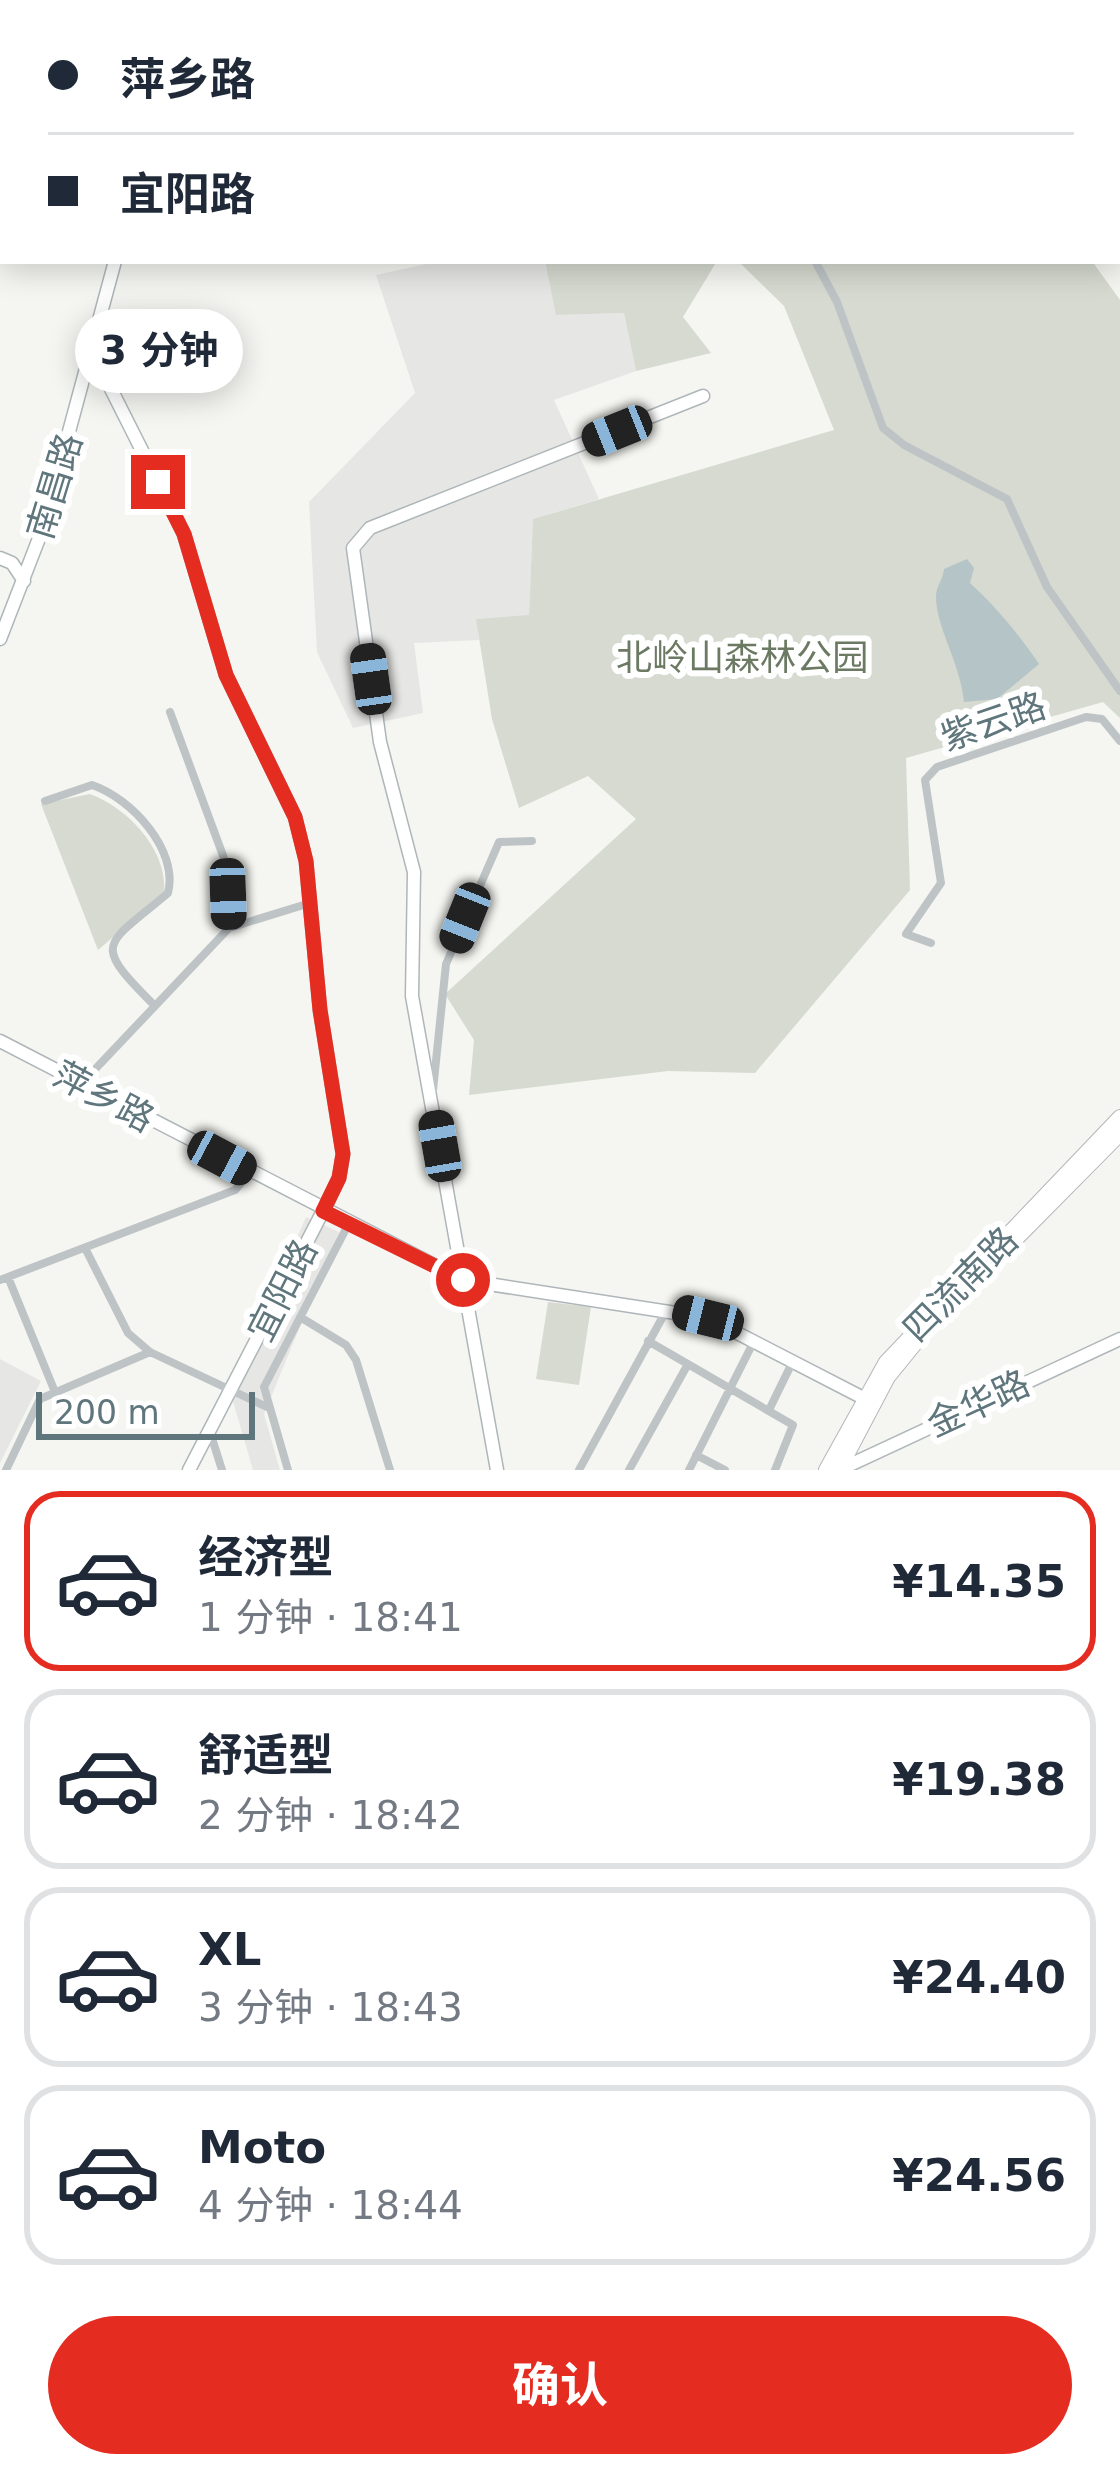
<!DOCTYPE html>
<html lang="zh">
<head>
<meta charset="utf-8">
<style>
	:root { --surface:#fff; --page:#f6f6f7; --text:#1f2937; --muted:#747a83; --line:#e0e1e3; --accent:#e52c21 }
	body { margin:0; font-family:"DejaVu Sans","Noto Sans SC",sans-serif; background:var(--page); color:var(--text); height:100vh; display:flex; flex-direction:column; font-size:45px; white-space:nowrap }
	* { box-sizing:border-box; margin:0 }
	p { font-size:39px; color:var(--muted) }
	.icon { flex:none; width:66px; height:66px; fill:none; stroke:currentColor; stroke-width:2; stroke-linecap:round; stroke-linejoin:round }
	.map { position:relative; height:1470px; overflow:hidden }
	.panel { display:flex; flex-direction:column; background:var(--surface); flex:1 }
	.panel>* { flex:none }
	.guide { position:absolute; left:0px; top:0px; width:1122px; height:264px; box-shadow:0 6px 30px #0003; display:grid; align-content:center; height:264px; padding:0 48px; background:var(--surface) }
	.scale { position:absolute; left:36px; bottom:30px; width:219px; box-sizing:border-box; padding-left:12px; border:6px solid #60767d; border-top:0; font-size:33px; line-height:42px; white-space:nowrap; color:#60767d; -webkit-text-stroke:9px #fff; paint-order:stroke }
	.end { position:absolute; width:54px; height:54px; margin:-27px; border:15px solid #e52c21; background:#fff; box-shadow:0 0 0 6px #fff }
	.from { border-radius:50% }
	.bubble { position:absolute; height:84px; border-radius:42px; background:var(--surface); box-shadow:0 6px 30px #0003; font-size:39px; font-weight:700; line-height:84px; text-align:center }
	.car { position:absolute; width:36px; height:72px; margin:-36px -18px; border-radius:15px; box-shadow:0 0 9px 3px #0007; background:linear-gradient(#222 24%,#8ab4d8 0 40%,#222 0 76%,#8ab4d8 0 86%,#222 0) }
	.guide b { display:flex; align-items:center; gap:42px; height:114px; font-size:45px }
	.guide b+b { border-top:3px solid var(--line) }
	.guide i { width:30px; height:30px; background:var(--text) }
	ul { padding:21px 0 0; list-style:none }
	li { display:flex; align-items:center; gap:36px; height:180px; margin:0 24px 18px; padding:0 24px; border:6px solid var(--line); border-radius:36px }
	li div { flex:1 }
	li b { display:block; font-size:45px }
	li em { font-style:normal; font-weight:700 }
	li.active { border-color:var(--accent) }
	li>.icon { width:108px; height:108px; stroke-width:1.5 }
	.button { display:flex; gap:24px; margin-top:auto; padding:24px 48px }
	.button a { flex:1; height:138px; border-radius:72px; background:var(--accent); color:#fff; font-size:48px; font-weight:700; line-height:138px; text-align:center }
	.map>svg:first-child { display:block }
	.built { fill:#e6e6e5 }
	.green { fill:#d6dad0 }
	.water { fill:#b5c4c6 }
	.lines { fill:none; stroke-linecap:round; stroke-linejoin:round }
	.secondary-casing { stroke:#aeb6b9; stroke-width:15 }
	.primary-casing { stroke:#b1b7ba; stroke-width:16 }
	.street { stroke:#bec4c6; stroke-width:8 }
	.secondary { stroke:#fff; stroke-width:12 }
	.primary { stroke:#fff; stroke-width:14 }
	.route { stroke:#e52c21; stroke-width:15 }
	.labels { text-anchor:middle; stroke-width:12; stroke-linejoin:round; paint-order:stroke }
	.street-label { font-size:36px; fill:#60767d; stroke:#fff }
	.park-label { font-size:36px; fill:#6c7a63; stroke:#fff }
</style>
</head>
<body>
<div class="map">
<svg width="1120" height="1470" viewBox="0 0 1120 1470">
	<rect width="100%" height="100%" fill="#f5f5f1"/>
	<!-- built -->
	<path class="built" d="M440,261H545L557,315L624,313L636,371L554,400L599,499L533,519L529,616L477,619L479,640L414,643L423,713L353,728L317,652L309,502L415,393L376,275Z
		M306,1217L339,1232L264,1414L280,1470H253L230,1391Z
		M0,1359L41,1381L0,1463Z"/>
	<!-- green -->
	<path class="green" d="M545,261H717L683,317L711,353L636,371L624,313L556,315Z
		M738,261H1092L1120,300V718L1103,702L906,758L910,890L755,1073L668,1071L469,1095L474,1040L445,994L636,819L588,776L519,808L492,719L476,619L529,615L533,519L834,430L784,306Z
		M90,794C128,808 168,850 164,893L98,950L41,804Z
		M548,1302L591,1307L579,1385L536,1379Z"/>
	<!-- water -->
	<path class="water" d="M967,559L974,568L970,583C998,609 1017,632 1039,664L997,699L964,702C961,665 936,627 936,597C936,586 943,580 944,569Z"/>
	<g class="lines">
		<defs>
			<path id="secondary" d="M186,0L189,3
				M212,3L215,0
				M88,361L105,377L184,534L226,675L295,817L306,861L320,1010L343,1154L339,1178L323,1211L189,1470
				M0,558L12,563L24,581
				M0,639L43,528L115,261
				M0,1041L463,1280L708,1318L873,1403
				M497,1470L412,996L414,872L380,742L353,548L370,528L703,396
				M839,1470L1120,1339"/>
			<path id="primary" d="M826,1470L886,1362L1120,1117
				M839,1470L888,1377L927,1329L1120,1134"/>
		</defs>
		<!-- secondary casing -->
		<use href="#secondary" class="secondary-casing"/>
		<!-- primary casing -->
		<use href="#primary" class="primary-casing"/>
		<!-- street -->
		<path class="street" d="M703,3L705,0
			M1033,3L1036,0
			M1119,157H1120
			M815,261L837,302L883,428L904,445L1007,499L1047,587L1120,691
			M170,712L225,861L229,928
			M45,801L92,785C131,798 179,850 168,893C105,947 90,941 154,1005
			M931,943L906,934L941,883L925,780L937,767L1086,717L1102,719L1120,741
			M82,1083L229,928L310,903
			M433,1090L446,964L499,842L532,841
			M85,1248L128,1333L150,1352L269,1408
			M8,1277L55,1392
			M0,1280L235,1190L250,1173
			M300,1317L346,1345L356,1360L390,1470
			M648,1341L793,1425L775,1470
			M769,1410L792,1363
			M210,1432L222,1470
			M696,1455L725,1470
			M6,1470L40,1399L150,1352
			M288,1470L264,1387L349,1223
			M579,1470L667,1309
			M629,1470L688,1364
			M689,1470L753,1343"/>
		<!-- secondary -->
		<use href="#secondary" class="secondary"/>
		<!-- primary -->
		<use href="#primary" class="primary"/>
	</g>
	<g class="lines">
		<!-- route -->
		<path class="route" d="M158,482L184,534L226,675L295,817L306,861L320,1010L343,1154L339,1178L323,1211L463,1280"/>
	</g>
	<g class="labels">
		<!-- street labels -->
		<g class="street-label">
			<text transform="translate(54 486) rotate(-73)" y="13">南昌路</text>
			<text transform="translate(993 721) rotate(-19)" y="13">紫云路</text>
			<text transform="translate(104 1096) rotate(28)" y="13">萍乡路</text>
			<text transform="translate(960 1284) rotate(-45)" y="13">四流南路</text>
			<text transform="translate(282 1290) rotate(-63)" y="13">宜阳路</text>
			<text transform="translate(978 1403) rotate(-25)" y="13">金华路</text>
		</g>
		<!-- park labels -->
		<g class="park-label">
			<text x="742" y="670">北岭山森林公园</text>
		</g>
	</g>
</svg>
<div class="scale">200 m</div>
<i class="end from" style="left:463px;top:1280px"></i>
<i class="end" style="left:158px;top:482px"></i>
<div class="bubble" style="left:75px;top:309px;width:168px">3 分钟</div>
<i class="car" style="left:617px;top:431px;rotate:248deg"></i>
<i class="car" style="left:371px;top:679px;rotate:352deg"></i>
<i class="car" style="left:228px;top:894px;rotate:178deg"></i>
<i class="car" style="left:465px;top:918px;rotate:202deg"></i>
<i class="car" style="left:440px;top:1146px;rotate:350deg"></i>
<i class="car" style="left:222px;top:1158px;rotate:118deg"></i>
<i class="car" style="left:708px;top:1318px;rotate:284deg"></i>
<div class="guide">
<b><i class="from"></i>萍乡路</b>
<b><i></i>宜阳路</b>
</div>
</div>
<section class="panel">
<ul>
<li class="active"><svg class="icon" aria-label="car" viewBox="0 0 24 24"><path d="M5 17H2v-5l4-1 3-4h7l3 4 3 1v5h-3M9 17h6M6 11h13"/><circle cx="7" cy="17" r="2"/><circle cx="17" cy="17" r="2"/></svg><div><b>经济型</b><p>1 分钟 · 18:41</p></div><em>¥14.35</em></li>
<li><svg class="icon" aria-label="car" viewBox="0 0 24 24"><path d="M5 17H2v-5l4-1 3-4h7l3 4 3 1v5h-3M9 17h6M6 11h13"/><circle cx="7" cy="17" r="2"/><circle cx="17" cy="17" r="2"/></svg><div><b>舒适型</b><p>2 分钟 · 18:42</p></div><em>¥19.38</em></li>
<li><svg class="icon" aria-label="car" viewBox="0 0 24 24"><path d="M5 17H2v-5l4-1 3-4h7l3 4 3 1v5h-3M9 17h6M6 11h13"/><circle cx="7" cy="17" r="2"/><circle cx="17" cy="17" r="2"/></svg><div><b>XL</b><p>3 分钟 · 18:43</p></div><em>¥24.40</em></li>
<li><svg class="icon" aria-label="car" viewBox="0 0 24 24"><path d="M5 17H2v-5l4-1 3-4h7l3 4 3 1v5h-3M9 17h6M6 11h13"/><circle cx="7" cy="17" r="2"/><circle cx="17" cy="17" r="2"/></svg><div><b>Moto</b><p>4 分钟 · 18:44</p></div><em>¥24.56</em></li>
</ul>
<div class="button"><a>确认</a></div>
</section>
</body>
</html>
